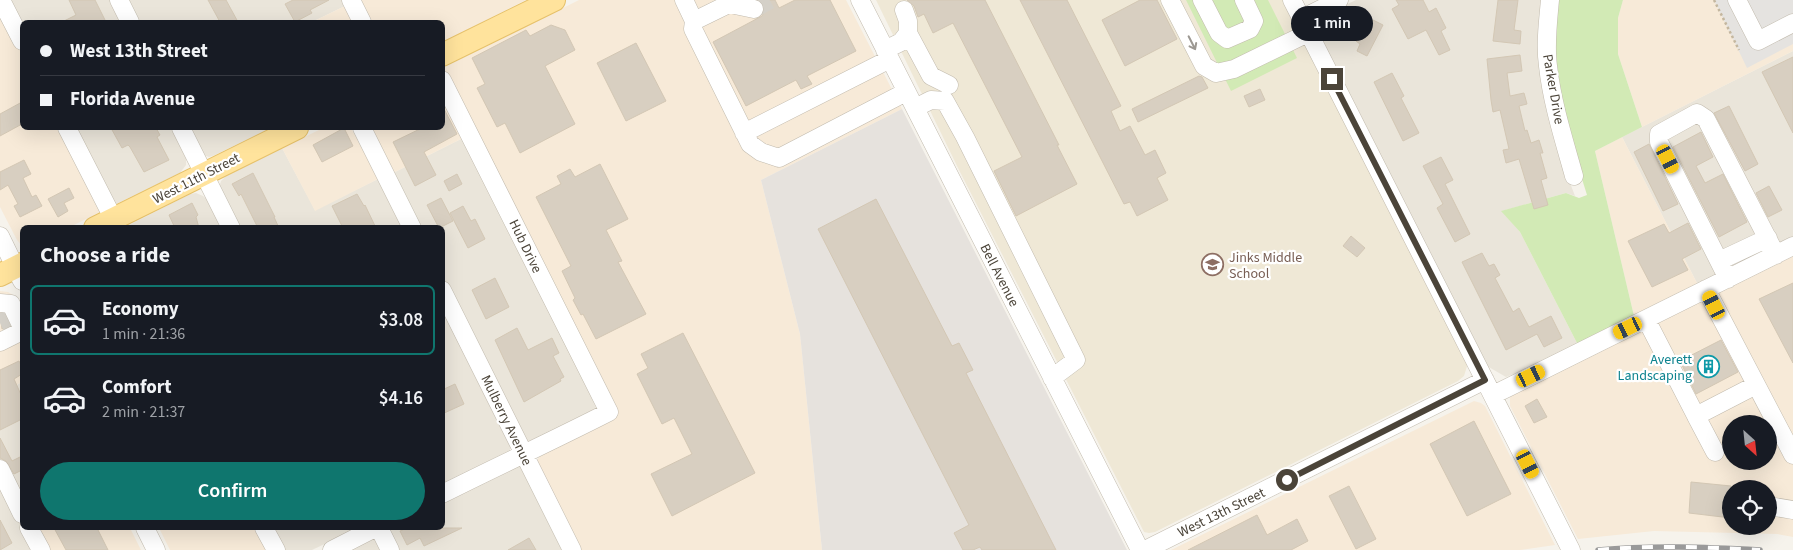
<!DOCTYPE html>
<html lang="en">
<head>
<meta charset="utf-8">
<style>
	:root { --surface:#171b24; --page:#242831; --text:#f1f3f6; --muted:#9ea1a6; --line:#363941; --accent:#0f766e }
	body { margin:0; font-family:"Source Sans 3",sans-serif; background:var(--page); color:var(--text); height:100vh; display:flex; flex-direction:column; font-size:19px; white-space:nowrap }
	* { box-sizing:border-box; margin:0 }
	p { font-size:16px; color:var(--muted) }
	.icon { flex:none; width:28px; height:28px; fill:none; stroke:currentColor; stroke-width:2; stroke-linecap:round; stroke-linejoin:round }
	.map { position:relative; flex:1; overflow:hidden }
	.side { position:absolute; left:20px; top:225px; width:425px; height:305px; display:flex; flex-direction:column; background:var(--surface); border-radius:8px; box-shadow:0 5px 20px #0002 }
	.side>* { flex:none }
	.hud { position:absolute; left:20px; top:20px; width:425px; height:110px; border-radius:8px; box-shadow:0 5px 20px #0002; display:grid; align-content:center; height:110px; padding:0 20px; background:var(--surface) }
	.needle { width:32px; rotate:153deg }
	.fabs { position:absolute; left:1722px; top:415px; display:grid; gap:10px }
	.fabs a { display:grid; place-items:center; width:55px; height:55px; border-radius:50%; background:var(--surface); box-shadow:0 5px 20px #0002; font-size:25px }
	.end { position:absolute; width:22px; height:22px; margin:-11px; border:6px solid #4b4439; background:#fff; box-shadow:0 0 0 2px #fff }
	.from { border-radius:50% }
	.bubble { position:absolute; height:35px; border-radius:18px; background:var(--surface); box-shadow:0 5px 20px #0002; font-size:16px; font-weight:600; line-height:35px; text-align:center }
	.car { position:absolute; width:15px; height:30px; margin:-15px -8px; border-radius:6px; box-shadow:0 0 4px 1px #0007; background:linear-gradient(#f5c518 24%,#345 0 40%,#f5c518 0 76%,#345 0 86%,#f5c518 0) }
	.hud b { display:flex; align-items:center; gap:18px; height:48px; font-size:19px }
	.hud b+b { border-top:1px solid var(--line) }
	.hud i { width:12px; height:12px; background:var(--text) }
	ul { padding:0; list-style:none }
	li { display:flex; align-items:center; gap:15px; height:70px; margin:0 10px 8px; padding:0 10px; border:2px solid transparent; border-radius:8px }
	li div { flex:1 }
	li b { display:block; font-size:19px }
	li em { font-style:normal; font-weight:600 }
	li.active { border-color:var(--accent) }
	li>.icon { width:45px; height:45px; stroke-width:1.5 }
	h2 { padding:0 20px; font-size:22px; line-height:60px }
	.button { display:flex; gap:10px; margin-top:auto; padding:10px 20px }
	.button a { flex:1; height:58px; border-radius:30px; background:var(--accent); color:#fff; font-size:20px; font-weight:600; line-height:58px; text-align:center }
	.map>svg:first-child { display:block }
	.residential { fill:#eae5da }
	.commercial { fill:#f7ead8; fill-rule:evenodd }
	.industrial { fill:#e6e2dd }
	.education { fill:#efe8d6 }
	.green { fill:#d2eab5 }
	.parking { fill:#e5e3e0 }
	.building { fill:#d8cfc1; stroke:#d3c7b4 }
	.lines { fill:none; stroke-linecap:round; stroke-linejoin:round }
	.minor-tunnel { stroke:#d4d0c8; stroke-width:18; stroke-dasharray:18 9; stroke-linecap:butt }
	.minor-casing { stroke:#c2bbae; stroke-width:19 }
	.major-casing { stroke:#e6c16a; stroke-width:24 }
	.path { stroke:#c4b79f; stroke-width:2.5; stroke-dasharray:2.5 2.5; stroke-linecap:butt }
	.minor { stroke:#fff; stroke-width:18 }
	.major { stroke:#ffe39c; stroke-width:22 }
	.rail-casing { stroke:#9a9a9a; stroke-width:5.5 }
	.rail { stroke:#fff; stroke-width:4; stroke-dasharray:11; stroke-linecap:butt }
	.oneway { stroke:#9c9892 }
	.route { stroke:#4b4439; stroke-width:6 }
	.labels { text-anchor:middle; stroke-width:4.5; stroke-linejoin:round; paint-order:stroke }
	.street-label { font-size:14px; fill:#4b4439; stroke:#fff }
	.education-label { font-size:14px; fill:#785e54; stroke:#fff; text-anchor:start }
	.culture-label { font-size:14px; fill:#0d838f; stroke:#fff; text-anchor:end }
</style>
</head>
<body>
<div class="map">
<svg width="1793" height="550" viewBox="0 0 1793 550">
	<rect width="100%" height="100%" fill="#f6f3ec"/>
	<!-- residential -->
	<path class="residential" d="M5,0H112L123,22H22V35Z
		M126,0H345L347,5L312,22H137Z
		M1356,0H1545L1567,175L1575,196L1566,193L1502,211L1520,232L1578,345L1541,363L1506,377L1487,366L1310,22Z
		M1793,51V238L1698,285L1622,137Z
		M70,128H173L186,156V165L180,173L110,207Z
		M188,128H271L215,155L209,157L203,155Z
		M467,136L550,301L596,408V410L530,445L523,440L443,281L442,228L416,227L389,175Z
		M282,148L315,210L378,179L403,227H238L219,188L221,181L225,177Z
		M196,193L203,196L210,202L223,228H123L190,194Z
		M442,306L512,444L509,452L442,487Z
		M22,382V488L16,492L22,506V528L45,550H0V394Z
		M520,465L566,550H395L388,528H442L443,501Z
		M269,528H358L312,550H280Z
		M373,538L375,539L384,550H346Z"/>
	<!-- commercial -->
	<path class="commercial" d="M0,0L22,35V128H70L110,207L70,227L22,228V246L17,240L0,207Z
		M359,0H526L443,42L442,22H370Z
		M579,0H846L902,109L761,180L800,334L822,550H578L536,462L541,454L618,415L536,257L443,68Z
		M1623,0H1793V51L1642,127L1618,54V18Z
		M347,5L355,22H312Z
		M443,90L467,136L389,175L368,128H442Z
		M323,128H351L378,179L315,211L282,148Z
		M1622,137L1698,285L1634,316L1595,151Z
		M1793,253V537L1777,534L1654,531L1578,539L1510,406V394ZM1731,424H1769V461H1731ZM1731,489H1769V526H1731Z
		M0,291L8,292L13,295L22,311V382L0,394Z
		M1474,401L1481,403L1485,406L1555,545L1520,550H1171Z
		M34,528H130L141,550H45Z
		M159,528H269L280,550H170Z"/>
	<!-- industrial -->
	<path class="industrial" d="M902,109L1127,550H822L800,334L761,180Z"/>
	<!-- education -->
	<path class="education" d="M876,0H1284L1468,363L1464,376L1458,381L1155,532L1149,533L1144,532L960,172Z"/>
	<!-- green -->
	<path class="green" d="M1186,0H1268L1297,58L1231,91Z
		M1556,0H1623L1618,18V54L1642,127L1595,151L1634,316L1578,345L1520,232L1501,211L1566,193L1579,198L1587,195L1567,131L1554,79Z"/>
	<!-- parking -->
	<path class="parking" d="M1714,0H1793V44L1747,68Z"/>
	<!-- building -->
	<path class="building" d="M69,0H95L106,22H62L76,15Z
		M208,0H226L238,22H220Z
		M293,0H329L310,10L312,13L295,22L285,4Z
		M759,0H775L779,8L795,0H830L856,51L807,76L812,84L801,89L796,80L746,106L713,42L762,16L764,12V6Z
		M907,0H985L1059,145H1057L1077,184L1016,216L994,171L1022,157L953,23L933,33L924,14L918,17L914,6Z
		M1020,0H1067L1121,106L1111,111L1120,131L1130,126L1145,155L1155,150L1166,173L1157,178L1168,200L1137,216L1130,202L1124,204Z
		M1140,0H1157L1177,39L1125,66L1102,20Z
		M1396,0H1423L1429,12L1436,8L1446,28L1441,31L1450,50L1439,55L1426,30L1408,39L1392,9L1399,5Z
		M1498,0H1518L1514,30L1521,31L1520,44L1493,41Z
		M1373,20L1383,25L1367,56L1357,51L1360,44L1356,41L1365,25L1369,28Z
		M551,25L565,30L575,50L545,66L575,124L520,153L505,123L497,127L477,88L485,84L472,58L526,30L530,36Z
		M636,43L666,101L626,121L597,63Z
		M1520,55L1522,71L1507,73L1510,96L1524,93L1527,104L1519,106L1525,131L1527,130L1531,143L1539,140L1543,153H1540L1547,178L1541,180L1548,205L1534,209L1519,159L1506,163L1503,150L1509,149L1500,110L1493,112L1491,100L1487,59Z
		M1793,57V133L1762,72Z
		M1392,73L1404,96L1401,98L1419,133L1403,141L1374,82Z
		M1199,76L1202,77L1208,88L1138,122L1132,109Z
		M1260,89L1265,100L1249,107L1244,96Z
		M22,102V124L0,136V114Z
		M442,105L457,134L424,152L436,175L415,186L393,142L422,128H442Z
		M1729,106L1758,164L1745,171L1714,113Z
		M111,128H156L160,135L157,137L169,160L144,172L130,147L128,145L122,148Z
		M344,128L353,146L322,162L313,145Z
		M1701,132L1713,157L1696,166L1705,183L1723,174L1747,222L1719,237L1673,147Z
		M1649,144L1678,204L1663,211L1634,152Z
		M1441,157L1453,180L1445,184L1470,234L1455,242L1437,208L1443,204L1423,166Z
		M24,160L31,174L23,178L32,197L36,195L42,206L20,217L14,206L18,204L8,185L0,190V172Z
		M600,164L628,219L606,230L622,261L618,262L646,314L596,339L583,314L581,315L573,300L575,298L562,271L571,266L536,197L561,184L557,176L570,169L575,177Z
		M253,173L275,217H274L279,228H258L241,194L239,196L232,184Z
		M457,174L462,184L449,191L444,181Z
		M1769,186L1782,210L1768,217L1756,193Z
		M69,188L74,198L64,203L68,211L58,217L48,199Z
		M357,194L364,206L365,205L376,228H343L332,206Z
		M441,198L453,221L439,228L427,205Z
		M876,199L952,346L959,343L973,370L966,373L1056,550H982L980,547L973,550H963L954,533L969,525L818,229Z
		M192,203L198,215L196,217L199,228H175L169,215Z
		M463,206L471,221L475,219L485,239L468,248L450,213Z
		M1688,223L1701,249L1682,259L1688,270L1652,287L1628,241L1664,224L1669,233Z
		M1351,236L1365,248L1357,257L1343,246Z
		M1482,253L1489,266L1494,264L1500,275L1495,278L1513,312L1519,308L1529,327L1551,316L1562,338L1544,347L1537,334L1506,350L1462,262Z
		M495,278L509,307L486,319L472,290Z
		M1793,283V363L1759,299Z
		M0,314H4L9,325L2,329Z
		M517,328L528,350L552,338L559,353L553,356L564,377L560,379L561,381L524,402L495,340Z
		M683,333L755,473L672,516L651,474L692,454L674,418L662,424L637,374L648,368L641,354Z
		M1721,340L1738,372L1696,394L1680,361Z
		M19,361L22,367V374L14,379L22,397V419L0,430V370Z
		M455,384L464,404L442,414V390Z
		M1537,399L1547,417L1534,423L1525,406Z
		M1474,421L1511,494L1467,516L1430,444Z
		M0,438L12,461L22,456V470L14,474L6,461L0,458Z
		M1691,482L1731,486V518L1689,513Z
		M1349,486L1376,539L1356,549L1329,496Z
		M1257,515L1267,535L1297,519L1308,541L1291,550H1188Z
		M0,520L12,543L0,550Z
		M54,528H97L108,550H66Z
		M407,528H462L424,546L420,538L407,545L400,531Z
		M529,538L536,550H508Z"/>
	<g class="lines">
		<!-- minor-tunnel -->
		<path class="minor-tunnel" d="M754,9L770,0
			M0,323L10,318"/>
		<defs>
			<path id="minor" d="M1,0L22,41
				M119,0L130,22
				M351,0L362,22
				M684,0L694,21
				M737,0L694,21L693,29L750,144L761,152L779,158L906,92
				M860,0L1140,550
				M1170,0L1204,66L1216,73L1234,69L1308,33
				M1202,0L1219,33L1227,39L1250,29L1254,21L1244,0
				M1292,0L1571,550
				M1550,0C1548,21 1545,45 1548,66C1552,103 1564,140 1574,176
				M1737,0L1758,41L1793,23
				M730,4L754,9
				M1301,19L1339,0
				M908,33L931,76L949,85
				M885,50L901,42L908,33V21L904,10
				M442,80L609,412C554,440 498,466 442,494
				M915,108L931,100L945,101L965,137L1076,360L1052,378
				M67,128L113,218
				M181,128L231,228
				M362,128L412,228
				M744,133L890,59
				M0,236L22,281
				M1719,261L1768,238
				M1728,279L1659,142V134L1697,113L1706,119L1776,255
				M1706,289L1793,455
				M442,290L572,550
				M0,303L11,304L22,327
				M1646,319L1696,416L1756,385
				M0,342L22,331
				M1493,395L1793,246
				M1696,416L1715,452
				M0,469L22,514
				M1769,506L1793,510
				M29,528L41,550
				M145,528L156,550
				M264,528L276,550
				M379,528L390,550
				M332,550L375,528
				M1145,550L1485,380"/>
			<path id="major" d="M442,55L554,0
				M95,228L297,128
				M0,275L22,264"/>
		</defs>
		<!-- minor casing -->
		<use href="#minor" class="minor-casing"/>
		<!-- major casing -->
		<use href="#major" class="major-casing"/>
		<!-- path -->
		<path class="path" d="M1714,0L1739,50"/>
		<!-- minor -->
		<use href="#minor" class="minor"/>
		<!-- major -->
		<use href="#major" class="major"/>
		<defs>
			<path id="rail" d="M1598,550C1652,545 1705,547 1760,550"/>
		</defs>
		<!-- rail casing -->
		<use href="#rail" class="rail-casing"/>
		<!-- rail -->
		<use href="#rail" class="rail"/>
	</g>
	<!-- one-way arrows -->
	<defs><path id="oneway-shaft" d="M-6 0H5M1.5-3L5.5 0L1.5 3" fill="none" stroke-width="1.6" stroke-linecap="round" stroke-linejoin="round" transform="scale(1.25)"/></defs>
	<use class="oneway" href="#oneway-shaft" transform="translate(1192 43) rotate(63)"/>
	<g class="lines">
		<!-- route -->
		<path class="route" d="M1287,480L1485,380L1332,79"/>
	</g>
	<!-- icons -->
	<defs>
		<symbol id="school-ring" viewBox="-11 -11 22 22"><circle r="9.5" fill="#fff" stroke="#8d6e63" stroke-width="1.5"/><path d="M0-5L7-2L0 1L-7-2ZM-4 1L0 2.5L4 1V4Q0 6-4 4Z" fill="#8d6e63"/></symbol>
		<symbol id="building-ring" viewBox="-11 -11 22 22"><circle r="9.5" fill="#fff" stroke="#0f9aa8" stroke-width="1.5"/><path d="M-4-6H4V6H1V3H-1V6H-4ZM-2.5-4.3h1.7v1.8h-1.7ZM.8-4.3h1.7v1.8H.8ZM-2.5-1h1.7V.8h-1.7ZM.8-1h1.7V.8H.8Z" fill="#0f9aa8"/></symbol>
	</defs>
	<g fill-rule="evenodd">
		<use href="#school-ring" x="1200" y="252" width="25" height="25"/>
		<use href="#building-ring" x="1696" y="354" width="25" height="25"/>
	</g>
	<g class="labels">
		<!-- street labels -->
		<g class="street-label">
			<text transform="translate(1554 89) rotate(80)" y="5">Parker Drive</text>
			<text transform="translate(196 178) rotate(-27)" y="5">West 11th Street</text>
			<text transform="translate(526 246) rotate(64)" y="5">Hub Drive</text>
			<text transform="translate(1000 275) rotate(63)" y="5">Bell Avenue</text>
			<text transform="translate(507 420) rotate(64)" y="5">Mulberry Avenue</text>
			<text transform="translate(1221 512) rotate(-26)" y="5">West 13th Street</text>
		</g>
		<!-- education labels -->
		<g class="education-label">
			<text x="1229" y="262">Jinks Middle<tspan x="1229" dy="16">School</tspan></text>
		</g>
		<!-- culture labels -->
		<g class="culture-label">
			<text x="1692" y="364">Averett<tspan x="1692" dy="16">Landscaping</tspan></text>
		</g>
	</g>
</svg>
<div class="fabs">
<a><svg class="needle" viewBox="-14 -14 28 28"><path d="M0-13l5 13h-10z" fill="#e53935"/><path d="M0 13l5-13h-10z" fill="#9ea1a6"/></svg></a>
<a><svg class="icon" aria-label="locate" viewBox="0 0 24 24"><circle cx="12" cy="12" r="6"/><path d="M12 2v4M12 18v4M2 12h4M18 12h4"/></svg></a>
</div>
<i class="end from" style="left:1287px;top:480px"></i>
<i class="end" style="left:1332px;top:79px"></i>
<div class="bubble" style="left:1291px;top:6px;width:82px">1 min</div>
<i class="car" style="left:1668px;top:159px;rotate:153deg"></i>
<i class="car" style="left:1714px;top:305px;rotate:333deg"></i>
<i class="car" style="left:1628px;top:328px;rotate:244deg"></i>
<i class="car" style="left:1531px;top:376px;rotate:64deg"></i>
<i class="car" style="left:1528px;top:464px;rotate:153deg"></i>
<div class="hud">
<b><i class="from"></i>West 13th Street</b>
<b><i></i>Florida Avenue</b>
</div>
<section class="side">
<h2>Choose a ride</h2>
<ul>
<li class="active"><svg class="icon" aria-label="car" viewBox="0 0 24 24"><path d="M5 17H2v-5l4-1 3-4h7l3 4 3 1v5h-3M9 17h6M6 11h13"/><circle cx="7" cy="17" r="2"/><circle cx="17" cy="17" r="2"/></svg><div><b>Economy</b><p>1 min · 21:36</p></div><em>$3.08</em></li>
<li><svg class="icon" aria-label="car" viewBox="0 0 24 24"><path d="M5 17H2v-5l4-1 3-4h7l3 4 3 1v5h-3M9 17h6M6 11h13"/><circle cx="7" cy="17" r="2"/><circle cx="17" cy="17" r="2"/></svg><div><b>Comfort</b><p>2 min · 21:37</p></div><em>$4.16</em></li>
</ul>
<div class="button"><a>Confirm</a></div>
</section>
</div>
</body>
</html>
